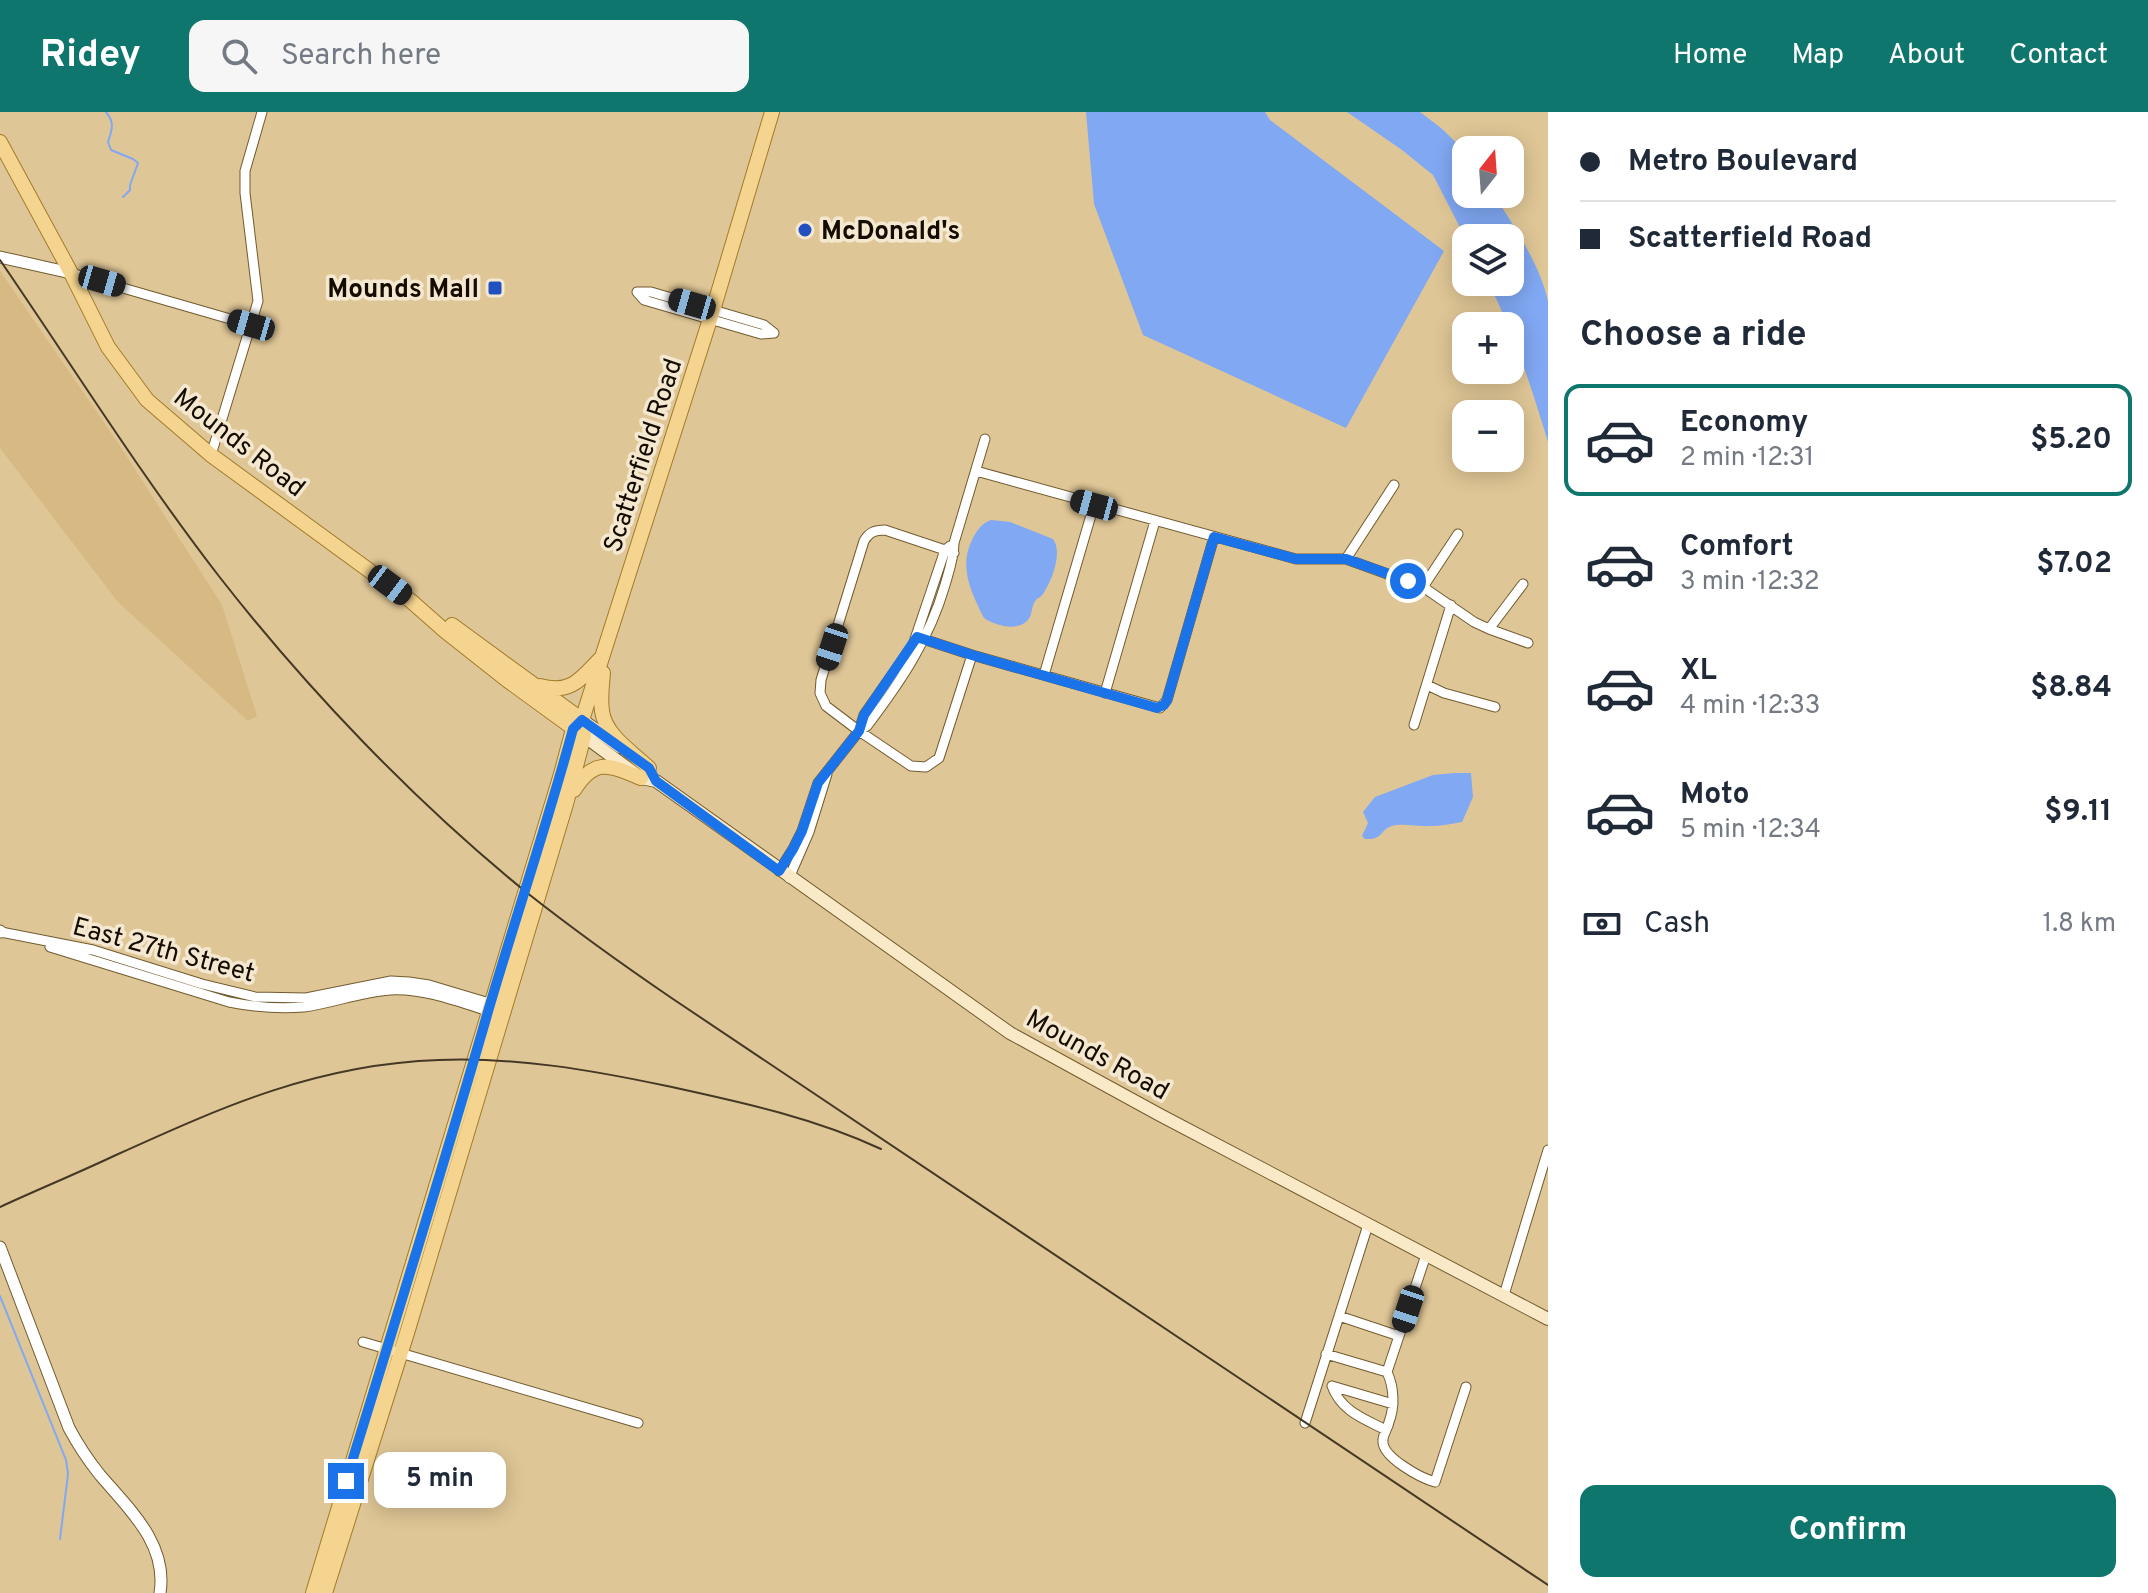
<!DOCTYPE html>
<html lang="en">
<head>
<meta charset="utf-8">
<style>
	:root { --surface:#fff; --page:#f6f6f7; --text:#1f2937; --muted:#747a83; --line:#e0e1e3; --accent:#0f766e }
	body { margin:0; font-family:Overpass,sans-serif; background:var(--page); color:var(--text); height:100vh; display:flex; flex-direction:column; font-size:30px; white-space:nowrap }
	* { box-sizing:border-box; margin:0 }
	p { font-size:26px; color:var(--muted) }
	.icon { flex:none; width:44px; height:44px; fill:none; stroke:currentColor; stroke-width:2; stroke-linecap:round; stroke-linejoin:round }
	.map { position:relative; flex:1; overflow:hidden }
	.drawer { display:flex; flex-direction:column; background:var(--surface); width:600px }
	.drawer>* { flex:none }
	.guide { display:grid; align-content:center; height:176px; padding:0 32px; background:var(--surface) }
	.needle { width:52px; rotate:17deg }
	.controls { position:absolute; left:1452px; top:24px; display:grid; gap:16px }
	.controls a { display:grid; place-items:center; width:72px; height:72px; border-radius:16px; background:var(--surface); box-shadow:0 4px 20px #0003; font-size:40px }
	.end { position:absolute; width:36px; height:36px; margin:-18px; border:10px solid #1a73e8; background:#fff; box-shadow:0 0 0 4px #fff }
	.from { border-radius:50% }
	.bubble { position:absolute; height:56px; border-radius:16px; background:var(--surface); box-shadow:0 4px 20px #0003; font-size:26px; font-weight:700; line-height:56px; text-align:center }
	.car { position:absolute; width:24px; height:48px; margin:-24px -12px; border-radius:10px; box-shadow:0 0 6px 2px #0007; background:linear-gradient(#222 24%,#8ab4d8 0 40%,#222 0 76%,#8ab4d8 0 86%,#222 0) }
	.guide b { display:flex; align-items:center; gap:28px; height:76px; font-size:30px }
	.guide b+b { border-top:2px solid var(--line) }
	.guide i { width:20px; height:20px; background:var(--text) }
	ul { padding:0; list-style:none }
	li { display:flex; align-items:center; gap:24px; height:112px; margin:0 16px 12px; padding:0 16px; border:4px solid transparent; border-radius:16px }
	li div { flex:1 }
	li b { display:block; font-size:30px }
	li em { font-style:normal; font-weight:700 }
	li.active { border-color:var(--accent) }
	li>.icon { width:72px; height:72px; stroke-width:1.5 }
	h2 { padding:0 32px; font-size:36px; line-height:96px }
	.pay { display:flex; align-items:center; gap:20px; height:88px; padding:0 32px; font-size:30px }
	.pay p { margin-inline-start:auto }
	.action { display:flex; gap:16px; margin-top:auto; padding:16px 32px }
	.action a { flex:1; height:92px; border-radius:16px; background:var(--accent); color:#fff; font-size:32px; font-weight:700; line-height:92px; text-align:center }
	header { display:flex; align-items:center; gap:48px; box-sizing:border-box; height:112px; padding:0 40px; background:var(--accent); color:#fff }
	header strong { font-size:38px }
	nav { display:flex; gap:44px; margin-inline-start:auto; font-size:28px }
	.search { width:560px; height:72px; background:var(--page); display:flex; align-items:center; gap:20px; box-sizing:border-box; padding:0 28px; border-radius:16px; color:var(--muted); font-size:30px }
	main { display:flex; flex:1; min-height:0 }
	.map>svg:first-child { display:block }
	.built { fill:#d6b983 }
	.water { fill:#81a8f3 }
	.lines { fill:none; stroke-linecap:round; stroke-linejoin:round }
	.stream { stroke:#81a8f3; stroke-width:2 }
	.minor-casing { stroke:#725b2f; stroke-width:11 }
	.tertiary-casing { stroke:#725b2f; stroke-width:13 }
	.secondary-casing { stroke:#725b2f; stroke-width:14 }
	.primary-casing { stroke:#a17b2b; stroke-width:16 }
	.minor { stroke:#fff; stroke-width:9 }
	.tertiary { stroke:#fff; stroke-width:11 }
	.secondary { stroke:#f9e9c6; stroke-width:12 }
	.primary { stroke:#f4d48e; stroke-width:14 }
	.rail { stroke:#453824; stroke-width:2 }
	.route { stroke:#1a73e8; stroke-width:10 }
	.poi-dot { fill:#2051be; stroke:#f5e8d0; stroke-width:3 }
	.labels { text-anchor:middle; stroke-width:7; stroke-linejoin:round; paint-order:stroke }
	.poi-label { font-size:26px; font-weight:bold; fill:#150c00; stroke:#f5e8d0; text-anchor:start }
	.street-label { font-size:26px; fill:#150c00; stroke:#f5e8d0 }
</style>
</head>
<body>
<header>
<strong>Ridey</strong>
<div class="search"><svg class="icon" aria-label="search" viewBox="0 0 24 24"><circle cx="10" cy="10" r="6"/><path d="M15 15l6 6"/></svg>Search here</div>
<nav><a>Home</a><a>Map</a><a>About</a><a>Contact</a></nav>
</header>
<main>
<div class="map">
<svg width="1548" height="1481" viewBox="0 0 1548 1481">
	<rect width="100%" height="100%" fill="#dfc696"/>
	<!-- built -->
	<path class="built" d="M0,159L118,331L222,493L257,604L248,609L118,490L0,336Z"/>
	<!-- water -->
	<path class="water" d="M1086,0H1265L1270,8L1444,139L1346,316L1143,223L1094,92Z
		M1347,0H1420L1441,16L1466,40V82H1493C1514,113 1540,153 1548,189V330C1531,274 1514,221 1488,170H1510V126L1466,127L1433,63L1402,38Z
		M991,408L1010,410L1053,427C1063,440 1052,469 1043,482C1037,489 1039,483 1034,491C1031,498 1032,504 1027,509C1015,520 995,513 984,506C971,480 958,454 973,426C978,417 981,412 991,408Z
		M1455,661H1471L1473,685L1462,710C1451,712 1441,714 1430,714C1418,715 1403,711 1392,714C1379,718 1384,728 1365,727L1362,724L1368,711L1363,700L1375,685L1433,663Z"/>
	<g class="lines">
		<!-- stream -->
		<path class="stream" d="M106,0C115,10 112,18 108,30L111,38L133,47L138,51L130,73V78L123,85
			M0,1184L66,1348L68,1362L60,1427"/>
		<defs>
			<path id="minor" d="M71,161L251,213
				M637,180L644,188L761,222L774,221
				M637,180H651L713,198L764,213L774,221
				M211,343L258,189L245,81V59L262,0
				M976,359L1296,447H1346L1382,460L1423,475L1474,510L1489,517L1528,531
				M954,441L885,418C875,418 869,420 864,429L821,568L820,581L826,594L859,619L911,654L926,655L939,646L972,543
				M1346,447L1394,373
				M1423,475L1458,422
				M1489,517L1523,472
				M917,525L972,543L1160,596L1167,588L1214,425
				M1044,563L1094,393
				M1427,573L1444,581L1495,595
				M1105,581L1155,409
				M1414,613L1451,493
				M859,619L864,603L913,533L945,438L950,434
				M779,759L793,737L802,719L818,671L859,619L867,614C901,569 929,528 945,473C949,459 954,445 954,431L985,327
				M789,766L809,720L827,662
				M1,820L93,838L202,872L255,885L306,886L391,869L409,870L429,873L496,893
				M50,835L229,890C254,895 279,897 304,895C333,891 361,880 390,878C425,876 462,891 494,901
				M1426,1143L1387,1260C1394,1275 1395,1294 1389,1310C1388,1316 1383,1322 1383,1328C1381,1345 1421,1366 1435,1370L1466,1275
				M1504,1183L1548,1038
				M1339,1204L1399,1224
				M363,1230L638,1311
				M1326,1242L1387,1260
				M1332,1274C1341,1299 1364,1307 1386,1318
				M1332,1274L1393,1292
				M1305,1311L1368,1113"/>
			<path id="tertiary" d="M0,145L71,161
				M0,819L1,820
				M0,1135L69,1316C78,1333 88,1348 100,1363C129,1397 168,1432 160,1481"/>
			<path id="secondary" d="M582,608L620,635
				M584,624L641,666L656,669L1010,921L1160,1003L1548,1207"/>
			<path id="primary" d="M0,30L71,161L108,235L147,288L211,343L411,489L445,519L507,568L580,621
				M452,513L582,608
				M603,561C602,573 600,586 602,599C605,623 632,640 649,656
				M540,574C571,582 580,568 600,547
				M574,678C595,645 609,653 641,666
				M313,1481L561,662L573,617L582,608
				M325,1481L407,1221L566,692L584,624L582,608L713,198L772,0"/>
		</defs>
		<!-- minor casing -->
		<use href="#minor" class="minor-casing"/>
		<!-- tertiary casing -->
		<use href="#tertiary" class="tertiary-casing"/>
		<!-- secondary casing -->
		<use href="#secondary" class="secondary-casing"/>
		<!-- primary casing -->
		<use href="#primary" class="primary-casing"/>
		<!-- minor -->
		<use href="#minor" class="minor"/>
		<!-- tertiary -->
		<use href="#tertiary" class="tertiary"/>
		<!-- secondary -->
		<use href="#secondary" class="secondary"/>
		<!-- primary -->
		<use href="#primary" class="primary"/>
		<!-- rail -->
		<path class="rail" d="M0,148C72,253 140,362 218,463C306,576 414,689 526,780C573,817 623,853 673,887L1548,1473
			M0,1095C39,1077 78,1061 116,1043C224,994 318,952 439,948C517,945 591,958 667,974C740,990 812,1005 881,1037"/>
	</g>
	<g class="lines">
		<!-- route -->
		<path class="route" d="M346,1369C394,1214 442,1059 487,903C515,807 547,713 573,617L582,608L649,656L656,669L779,759L793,737L802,719L818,671L859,619L864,603L917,525L972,543L1157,596L1164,593L1167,588L1214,425L1296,447H1346L1408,469"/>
	</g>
	<!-- markers -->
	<g class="poi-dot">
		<circle cx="805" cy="118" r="8"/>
		<rect x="487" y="168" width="16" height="16" rx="4"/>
	</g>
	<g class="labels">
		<!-- poi labels -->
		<g class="poi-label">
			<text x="821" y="127">McDonald's</text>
			<text x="479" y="185" text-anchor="end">Mounds Mall</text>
		</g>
		<!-- street labels -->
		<g class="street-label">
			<text transform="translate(240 330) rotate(38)" y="9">Mounds Road</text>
			<text transform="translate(642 343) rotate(-72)" y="9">Scatterfield Road</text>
			<text transform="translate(164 837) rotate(15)" y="9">East 27th Street</text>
			<text transform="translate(1098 942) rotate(29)" y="9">Mounds Road</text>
		</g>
	</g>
</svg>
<div class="controls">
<a><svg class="needle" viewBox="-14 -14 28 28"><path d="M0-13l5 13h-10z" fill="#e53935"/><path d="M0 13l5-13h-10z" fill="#747a83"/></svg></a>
<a><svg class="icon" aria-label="layers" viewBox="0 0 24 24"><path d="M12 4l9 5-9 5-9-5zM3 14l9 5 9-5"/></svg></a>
<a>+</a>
<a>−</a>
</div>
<i class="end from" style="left:1408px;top:469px"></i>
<i class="end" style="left:346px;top:1369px"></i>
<div class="bubble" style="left:374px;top:1340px;width:132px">5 min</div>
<i class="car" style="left:102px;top:169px;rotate:106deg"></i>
<i class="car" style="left:692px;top:192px;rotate:286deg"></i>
<i class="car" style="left:251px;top:213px;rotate:286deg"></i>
<i class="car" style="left:1094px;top:393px;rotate:285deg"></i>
<i class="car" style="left:390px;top:473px;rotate:127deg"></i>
<i class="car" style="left:832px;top:535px;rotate:198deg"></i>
<i class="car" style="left:1408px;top:1197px;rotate:198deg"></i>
</div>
<section class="drawer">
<div class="guide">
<b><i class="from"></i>Metro Boulevard</b>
<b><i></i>Scatterfield Road</b>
</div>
<h2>Choose a ride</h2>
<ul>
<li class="active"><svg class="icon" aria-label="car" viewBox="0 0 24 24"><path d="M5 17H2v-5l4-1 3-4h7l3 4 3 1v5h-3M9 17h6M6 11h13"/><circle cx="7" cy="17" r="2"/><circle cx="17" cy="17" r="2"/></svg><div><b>Economy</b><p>2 min · 12:31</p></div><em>$5.20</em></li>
<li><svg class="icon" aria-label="car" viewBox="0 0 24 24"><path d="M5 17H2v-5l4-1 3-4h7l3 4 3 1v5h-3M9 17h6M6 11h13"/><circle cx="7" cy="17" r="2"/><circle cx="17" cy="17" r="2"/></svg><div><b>Comfort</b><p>3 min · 12:32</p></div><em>$7.02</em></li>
<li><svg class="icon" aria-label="car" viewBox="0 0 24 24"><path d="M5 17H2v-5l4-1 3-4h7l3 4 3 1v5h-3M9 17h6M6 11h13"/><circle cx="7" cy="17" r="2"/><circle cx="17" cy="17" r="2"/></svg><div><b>XL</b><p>4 min · 12:33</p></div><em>$8.84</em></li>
<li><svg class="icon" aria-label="car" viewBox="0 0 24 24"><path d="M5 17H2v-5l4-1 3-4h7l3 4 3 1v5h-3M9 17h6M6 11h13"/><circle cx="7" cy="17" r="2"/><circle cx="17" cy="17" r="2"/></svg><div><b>Moto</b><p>5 min · 12:34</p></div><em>$9.11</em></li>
</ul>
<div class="pay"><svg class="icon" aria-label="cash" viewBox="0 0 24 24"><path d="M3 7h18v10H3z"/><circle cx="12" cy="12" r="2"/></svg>Cash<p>1.8 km</p></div>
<div class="action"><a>Confirm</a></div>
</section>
</main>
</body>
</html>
